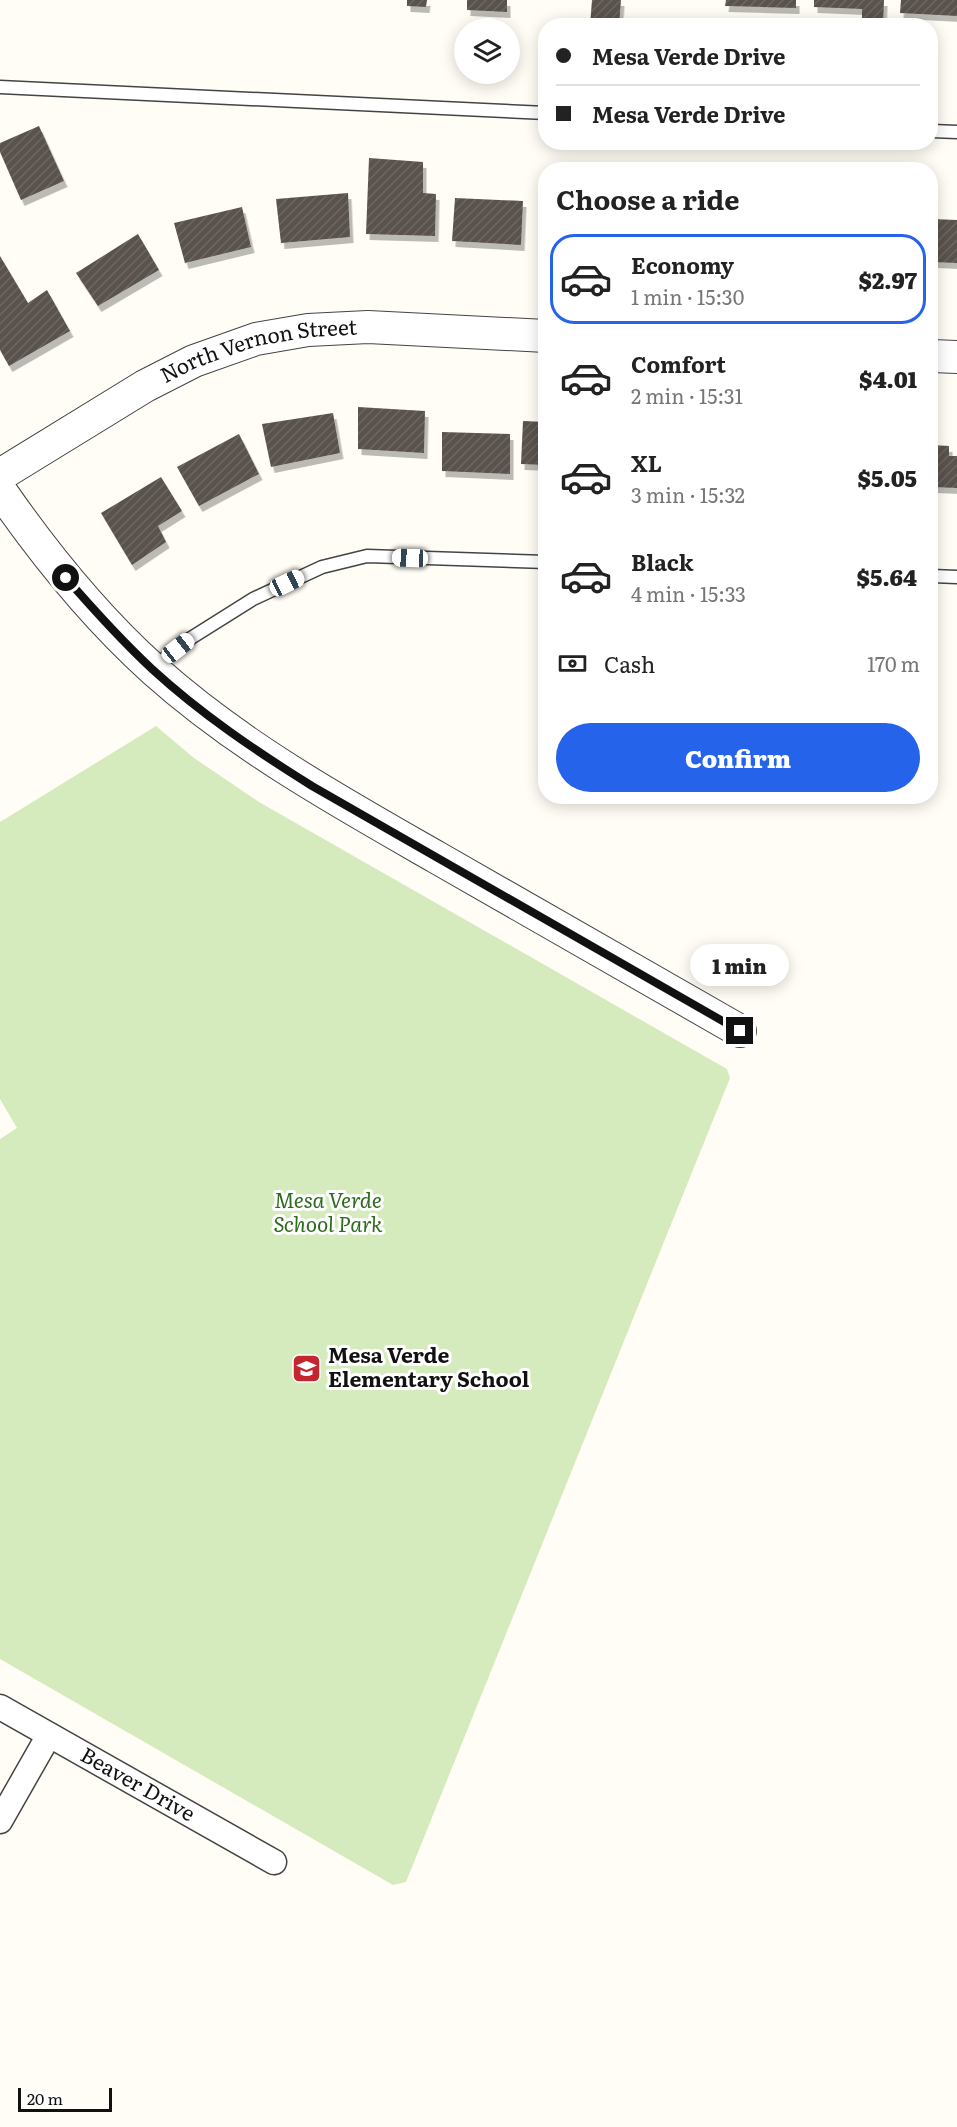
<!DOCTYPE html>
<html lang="en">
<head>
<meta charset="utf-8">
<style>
	:root { --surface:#fff; --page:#f2f2f2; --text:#222; --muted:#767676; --line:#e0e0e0; --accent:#2563eb }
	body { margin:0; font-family:Literata,serif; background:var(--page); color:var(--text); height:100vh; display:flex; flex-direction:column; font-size:22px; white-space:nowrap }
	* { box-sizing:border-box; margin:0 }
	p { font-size:20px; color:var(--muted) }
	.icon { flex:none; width:33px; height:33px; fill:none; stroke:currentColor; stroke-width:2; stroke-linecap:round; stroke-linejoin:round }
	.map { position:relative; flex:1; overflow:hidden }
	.side { position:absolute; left:538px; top:162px; width:400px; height:642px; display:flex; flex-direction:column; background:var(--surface); border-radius:24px; box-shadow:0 3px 15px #0003 }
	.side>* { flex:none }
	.guide { position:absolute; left:538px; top:18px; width:400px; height:132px; border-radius:24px; box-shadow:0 3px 15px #0003; display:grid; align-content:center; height:132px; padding:0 18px; background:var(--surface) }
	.tools { position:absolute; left:454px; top:18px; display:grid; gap:12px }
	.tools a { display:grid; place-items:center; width:66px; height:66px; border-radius:50%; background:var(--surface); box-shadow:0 3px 15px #0003; font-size:30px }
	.scale { position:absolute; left:18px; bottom:15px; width:94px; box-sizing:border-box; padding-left:6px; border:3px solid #111; border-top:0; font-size:16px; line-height:21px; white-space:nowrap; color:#111; -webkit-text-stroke:4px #fff; paint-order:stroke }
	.end { position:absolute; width:27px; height:27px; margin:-14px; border:8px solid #111; background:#fff; box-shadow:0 0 0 3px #fff }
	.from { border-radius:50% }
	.bubble { position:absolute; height:42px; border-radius:21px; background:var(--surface); box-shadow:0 3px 15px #0003; font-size:20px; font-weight:800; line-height:42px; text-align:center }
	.car { position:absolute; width:18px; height:36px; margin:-18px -9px; border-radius:8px; box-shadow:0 0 4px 2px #0007; background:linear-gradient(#fff 24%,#345 0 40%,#fff 0 76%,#345 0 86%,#fff 0) }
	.guide b { display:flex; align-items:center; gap:21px; height:57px; font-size:22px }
	.guide b+b { border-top:2px solid var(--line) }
	.guide i { width:15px; height:15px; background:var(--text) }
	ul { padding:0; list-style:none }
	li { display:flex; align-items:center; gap:18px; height:90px; margin:0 12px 9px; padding:0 6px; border:3px solid transparent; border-radius:24px }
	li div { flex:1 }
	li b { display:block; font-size:22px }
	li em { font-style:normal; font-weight:800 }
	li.selected { border-color:var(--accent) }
	li>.icon { width:54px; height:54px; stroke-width:1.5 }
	h2 { padding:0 18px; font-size:27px; line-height:72px }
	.pay { display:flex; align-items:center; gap:15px; height:66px; padding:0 18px; font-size:22px }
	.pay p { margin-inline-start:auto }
	.button { display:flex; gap:12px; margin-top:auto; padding:12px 18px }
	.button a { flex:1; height:69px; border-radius:36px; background:var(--accent); color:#fff; font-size:24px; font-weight:800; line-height:69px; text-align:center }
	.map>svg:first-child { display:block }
	.green { fill:#d5ebbd }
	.building { fill:url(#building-hatch); filter:url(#shadow) }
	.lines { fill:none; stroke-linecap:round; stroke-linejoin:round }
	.service-casing { stroke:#444; stroke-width:15 }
	.minor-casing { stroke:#444; stroke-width:27 }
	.tertiary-casing { stroke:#444; stroke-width:34 }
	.service { stroke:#fff; stroke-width:12 }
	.minor { stroke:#fff; stroke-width:24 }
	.tertiary { stroke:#fff; stroke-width:32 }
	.route { stroke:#111; stroke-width:8 }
	.labels { text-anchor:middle; stroke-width:6; stroke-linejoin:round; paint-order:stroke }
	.street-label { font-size:21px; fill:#111; stroke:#fff }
	.park-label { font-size:21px; font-style:italic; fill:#2f6b1f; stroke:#fff }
	.poi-label { font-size:21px; font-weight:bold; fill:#111; stroke:#fff; text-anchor:start }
</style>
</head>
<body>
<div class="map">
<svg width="957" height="2127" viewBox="0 0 957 2127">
	<defs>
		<pattern id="building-hatch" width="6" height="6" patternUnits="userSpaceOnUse" patternTransform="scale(1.5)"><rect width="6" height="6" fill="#5a524d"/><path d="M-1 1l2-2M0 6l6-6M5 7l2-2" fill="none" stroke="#6d6662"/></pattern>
		<filter id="shadow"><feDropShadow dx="3.5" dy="6" stdDeviation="0" flood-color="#0004"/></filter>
	</defs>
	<rect width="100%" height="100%" fill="#fffdf5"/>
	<!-- green -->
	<path class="green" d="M156,726L194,758L259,802L727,1069L730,1078L406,1882L393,1885L0,1659V1139L17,1128L0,1099V822Z"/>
	<!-- building -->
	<path class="building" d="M407,0H427L426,7L407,6Z
		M467,0H507V12L467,10Z
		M592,0H621L619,26H590Z
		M726,0H796V8L725,6Z
		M814,0H884L883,26H862V9L814,7Z
		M901,0H957V16L900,13Z
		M39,126L64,181L21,200L0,152V143Z
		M369,158L423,162V193L436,194L435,236L366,234Z
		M348,193L350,237L281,243L276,199Z
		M455,198L523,201L521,245L452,241Z
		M541,203H546V247L540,246Z
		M242,207L251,247L185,263L174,223Z
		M932,219L957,220V263L932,262Z
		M138,234L159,270L98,306L76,273Z
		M0,256L28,303L47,290L70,331L9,366L0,350Z
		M358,407L425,411L424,453L358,449Z
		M333,413L340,453L271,467L262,424Z
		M523,421L546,422V465L521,464Z
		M442,432L510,434V474L442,471Z
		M239,434L259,474L199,506L177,467Z
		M932,445L949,446V456H957V488L932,487Z
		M161,477L182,511L158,526L166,542L132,565L101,513Z"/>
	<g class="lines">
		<defs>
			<path id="service" d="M0,87L546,113
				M932,131L957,132
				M932,576L957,577
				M153,668L191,638L253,599L322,567L367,556L546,562"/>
			<g id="minor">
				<path id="s1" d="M0,1707L274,1862"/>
				<path d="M0,1821L49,1735"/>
			</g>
			<g id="tertiary">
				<path d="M932,356L957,357"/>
				<path id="s2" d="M0,475L145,386L194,361L256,339L308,330L368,327L546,336"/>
				<path d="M0,490C45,555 95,617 154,670C239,746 338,801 436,857C538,915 639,973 740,1031"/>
			</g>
		</defs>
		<!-- service casing -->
		<use href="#service" class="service-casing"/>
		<!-- minor casing -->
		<use href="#minor" class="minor-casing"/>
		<!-- tertiary casing -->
		<use href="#tertiary" class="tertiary-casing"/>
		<!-- service -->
		<use href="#service" class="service"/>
		<!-- minor -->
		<use href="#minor" class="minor"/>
		<!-- tertiary -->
		<use href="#tertiary" class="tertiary"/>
	</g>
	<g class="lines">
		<!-- route -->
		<path class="route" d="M66,578C93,609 121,640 152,669C201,714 256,751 312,786L740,1031"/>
	</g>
	<!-- icons -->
	<defs>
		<symbol id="school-square" viewBox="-11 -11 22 22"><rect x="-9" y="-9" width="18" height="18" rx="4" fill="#c4262e" stroke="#fff"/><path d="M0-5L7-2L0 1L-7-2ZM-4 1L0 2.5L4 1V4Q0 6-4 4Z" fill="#fff"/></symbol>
	</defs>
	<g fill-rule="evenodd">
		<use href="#school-square" x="290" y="1352" width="33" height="33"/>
	</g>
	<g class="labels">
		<!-- street labels -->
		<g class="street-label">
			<text dy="7" stroke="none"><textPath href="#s2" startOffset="291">North Vernon Street</textPath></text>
			<text dy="7" stroke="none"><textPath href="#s1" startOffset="158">Beaver Drive</textPath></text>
		</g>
		<!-- park labels -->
		<g class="park-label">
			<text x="328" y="1208">Mesa Verde<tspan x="328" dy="24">School Park</tspan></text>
		</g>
		<!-- poi labels -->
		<g class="poi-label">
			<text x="328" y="1363">Mesa Verde<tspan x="328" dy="24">Elementary School</tspan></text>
		</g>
	</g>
</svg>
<div class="tools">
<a><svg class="icon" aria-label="layers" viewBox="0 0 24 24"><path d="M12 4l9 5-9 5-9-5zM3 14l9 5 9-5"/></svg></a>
</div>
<div class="scale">20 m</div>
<i class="end from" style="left:66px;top:578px"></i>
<i class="end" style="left:740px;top:1031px"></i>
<div class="bubble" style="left:690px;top:944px;width:99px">1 min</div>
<i class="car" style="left:410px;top:558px;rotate:272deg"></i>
<i class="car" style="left:287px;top:583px;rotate:65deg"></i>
<i class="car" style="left:178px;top:648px;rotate:52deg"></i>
<div class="guide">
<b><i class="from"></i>Mesa Verde Drive</b>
<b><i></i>Mesa Verde Drive</b>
</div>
<section class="side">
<h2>Choose a ride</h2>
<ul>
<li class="selected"><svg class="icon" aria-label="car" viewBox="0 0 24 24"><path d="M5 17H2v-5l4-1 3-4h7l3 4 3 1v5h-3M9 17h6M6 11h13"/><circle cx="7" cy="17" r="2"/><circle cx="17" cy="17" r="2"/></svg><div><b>Economy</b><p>1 min · 15:30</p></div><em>$2.97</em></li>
<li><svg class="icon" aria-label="car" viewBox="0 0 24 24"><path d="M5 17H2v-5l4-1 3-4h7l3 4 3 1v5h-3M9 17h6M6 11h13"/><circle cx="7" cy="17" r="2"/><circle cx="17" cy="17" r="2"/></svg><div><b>Comfort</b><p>2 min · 15:31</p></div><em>$4.01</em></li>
<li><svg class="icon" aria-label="car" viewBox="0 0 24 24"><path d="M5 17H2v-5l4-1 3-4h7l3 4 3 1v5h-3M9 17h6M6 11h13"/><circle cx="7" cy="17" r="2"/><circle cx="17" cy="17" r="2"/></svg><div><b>XL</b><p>3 min · 15:32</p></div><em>$5.05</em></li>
<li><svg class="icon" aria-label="car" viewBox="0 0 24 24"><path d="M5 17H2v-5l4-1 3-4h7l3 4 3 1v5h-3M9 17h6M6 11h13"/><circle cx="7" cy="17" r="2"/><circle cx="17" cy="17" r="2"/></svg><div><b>Black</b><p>4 min · 15:33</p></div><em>$5.64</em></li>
</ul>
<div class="pay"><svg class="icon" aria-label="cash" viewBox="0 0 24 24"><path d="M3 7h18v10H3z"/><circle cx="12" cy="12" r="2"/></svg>Cash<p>170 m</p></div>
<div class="button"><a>Confirm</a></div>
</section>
</div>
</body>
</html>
